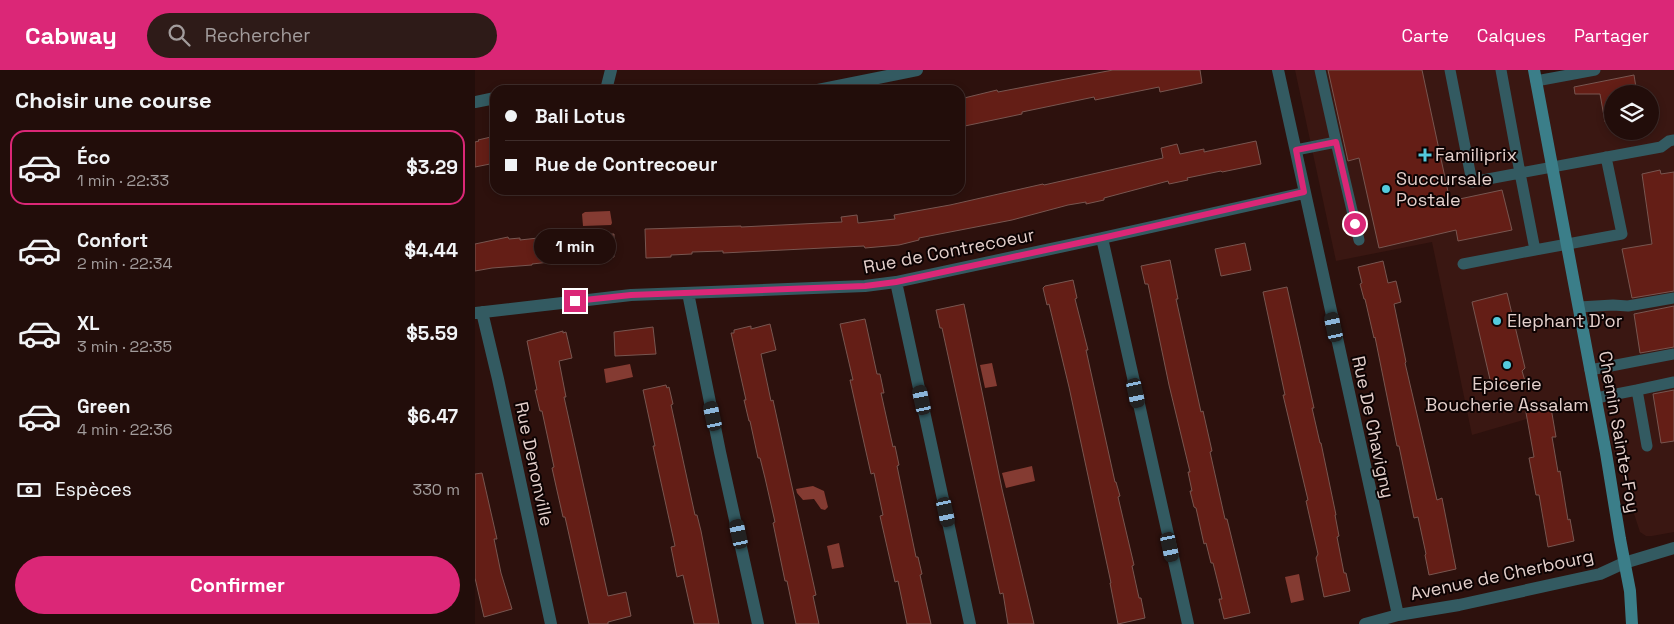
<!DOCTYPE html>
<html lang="fr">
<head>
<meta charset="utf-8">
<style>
	:root { --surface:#220d0a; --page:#2e1b18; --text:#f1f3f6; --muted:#a29c9c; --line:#3f2d2b; --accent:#db2777 }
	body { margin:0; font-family:"Space Grotesk",sans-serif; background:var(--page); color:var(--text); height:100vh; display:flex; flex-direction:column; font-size:19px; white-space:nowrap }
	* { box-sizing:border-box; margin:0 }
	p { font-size:16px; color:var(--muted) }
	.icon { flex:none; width:28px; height:28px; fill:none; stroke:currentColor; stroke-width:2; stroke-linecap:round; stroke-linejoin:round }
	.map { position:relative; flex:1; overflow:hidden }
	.panel { display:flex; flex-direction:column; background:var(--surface); width:475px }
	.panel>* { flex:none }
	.top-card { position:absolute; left:15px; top:15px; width:475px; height:110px; border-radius:15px; box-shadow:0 2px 8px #0003,0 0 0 1px var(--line); display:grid; align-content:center; height:110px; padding:0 15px; background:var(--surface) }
	.fabs { position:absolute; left:1129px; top:15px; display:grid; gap:10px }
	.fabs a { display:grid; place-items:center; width:55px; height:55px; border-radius:50%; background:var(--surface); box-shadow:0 2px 8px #0003,0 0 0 1px var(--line); font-size:25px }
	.end { position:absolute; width:22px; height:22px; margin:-11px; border:6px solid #db2777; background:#fff; box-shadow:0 0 0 2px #fff }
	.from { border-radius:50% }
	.bubble { position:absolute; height:35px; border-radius:18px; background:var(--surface); box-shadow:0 2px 8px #0003,0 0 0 1px var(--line); font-size:16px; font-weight:800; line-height:35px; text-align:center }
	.car { position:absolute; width:15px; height:30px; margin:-15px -8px; border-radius:6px; box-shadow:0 0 4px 1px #0007; background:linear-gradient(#222 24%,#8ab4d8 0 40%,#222 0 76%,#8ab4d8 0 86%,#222 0) }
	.top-card b { display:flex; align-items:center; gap:18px; height:48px; font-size:19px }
	.top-card b+b { border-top:1px solid var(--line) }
	.top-card i { width:12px; height:12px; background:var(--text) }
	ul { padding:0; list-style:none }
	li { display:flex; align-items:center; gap:15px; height:75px; margin:0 10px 8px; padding:0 5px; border:2px solid transparent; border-radius:15px }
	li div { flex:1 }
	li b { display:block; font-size:19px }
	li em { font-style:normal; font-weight:800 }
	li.active { border-color:var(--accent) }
	li>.icon { width:45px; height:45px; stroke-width:1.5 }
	h2 { padding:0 15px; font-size:22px; line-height:60px }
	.pay { display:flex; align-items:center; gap:12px; height:55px; padding:0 15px; font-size:19px }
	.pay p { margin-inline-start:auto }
	.action { display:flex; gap:10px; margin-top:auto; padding:10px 15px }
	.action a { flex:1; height:58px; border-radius:30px; background:var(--accent); color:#fff; font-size:20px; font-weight:800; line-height:58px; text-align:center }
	header { display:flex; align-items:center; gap:30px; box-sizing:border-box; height:70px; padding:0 25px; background:var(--accent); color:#fff }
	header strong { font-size:24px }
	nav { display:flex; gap:28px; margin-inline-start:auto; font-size:18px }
	.search { width:350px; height:45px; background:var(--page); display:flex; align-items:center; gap:12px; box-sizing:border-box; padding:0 18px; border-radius:28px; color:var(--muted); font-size:19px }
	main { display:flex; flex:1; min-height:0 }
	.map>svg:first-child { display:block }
	.built { fill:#3a1712; fill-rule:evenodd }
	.water { fill:#843b32 }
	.building { fill:#641e16; stroke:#785650 }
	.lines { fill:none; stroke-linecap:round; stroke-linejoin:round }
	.service { stroke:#335a61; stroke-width:11 }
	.minor { stroke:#335a61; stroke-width:12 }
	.tertiary { stroke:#335a61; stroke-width:12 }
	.secondary { stroke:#3b7e89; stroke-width:12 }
	.route { stroke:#db2777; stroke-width:6 }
	.poi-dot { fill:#54cadd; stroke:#0d0303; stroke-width:2 }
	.labels { text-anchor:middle; stroke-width:4; stroke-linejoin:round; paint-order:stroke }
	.poi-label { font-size:18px; fill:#e4d0cc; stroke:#0d0303; text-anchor:start }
	.street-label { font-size:18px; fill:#e4d0cc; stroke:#0d0303 }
</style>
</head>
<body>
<header>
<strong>Cabway</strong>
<div class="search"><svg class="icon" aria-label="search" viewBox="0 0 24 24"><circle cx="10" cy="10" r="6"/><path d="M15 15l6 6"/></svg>Rechercher</div>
<nav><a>Carte</a><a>Calques</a><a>Partager</a></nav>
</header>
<main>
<section class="panel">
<h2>Choisir une course</h2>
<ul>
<li class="active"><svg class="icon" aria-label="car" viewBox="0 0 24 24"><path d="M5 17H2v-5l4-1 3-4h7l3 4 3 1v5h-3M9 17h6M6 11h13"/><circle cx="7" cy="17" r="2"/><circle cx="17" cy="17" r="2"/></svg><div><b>Éco</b><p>1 min · 22:33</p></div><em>$3.29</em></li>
<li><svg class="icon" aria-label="car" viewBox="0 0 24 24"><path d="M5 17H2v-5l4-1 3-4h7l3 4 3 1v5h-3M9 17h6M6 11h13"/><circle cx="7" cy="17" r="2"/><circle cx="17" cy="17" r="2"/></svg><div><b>Confort</b><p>2 min · 22:34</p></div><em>$4.44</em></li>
<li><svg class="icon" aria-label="car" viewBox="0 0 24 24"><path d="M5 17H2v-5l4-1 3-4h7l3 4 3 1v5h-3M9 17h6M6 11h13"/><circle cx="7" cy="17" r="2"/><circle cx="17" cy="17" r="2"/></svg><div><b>XL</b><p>3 min · 22:35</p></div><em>$5.59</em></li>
<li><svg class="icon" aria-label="car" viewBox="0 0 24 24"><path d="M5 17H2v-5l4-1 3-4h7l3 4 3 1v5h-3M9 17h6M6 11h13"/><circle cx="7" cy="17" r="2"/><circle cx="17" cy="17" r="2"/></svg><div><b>Green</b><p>4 min · 22:36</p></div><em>$6.47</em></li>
</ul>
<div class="pay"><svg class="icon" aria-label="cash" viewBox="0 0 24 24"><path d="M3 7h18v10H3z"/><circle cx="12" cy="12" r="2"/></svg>Espèces<p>330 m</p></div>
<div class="action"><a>Confirmer</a></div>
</section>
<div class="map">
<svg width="1199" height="554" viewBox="0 0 1199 554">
	<rect width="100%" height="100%" fill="#2d110d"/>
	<!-- built -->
	<path class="built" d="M820,0H1059L1061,11L1116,0H1199V462L1177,466H1171L1165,462L1121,328L1103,334L997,365L957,172L861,191ZM1138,24H1175V61H1138Z"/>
	<!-- water -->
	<path class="water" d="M135,141L137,153L136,155L108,156L107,144L110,142Z
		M517,293L522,316L510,318L505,295Z
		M155,294L158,307L131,313L129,299Z
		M557,396L560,411L531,418L527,403Z
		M338,416L349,421L353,437L350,440L346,439L339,429L328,430L322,423L321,419Z
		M364,473L369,497L357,499L352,476Z
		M824,504L829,530L816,533L810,507Z"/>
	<!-- building -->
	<path class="building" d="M638,0H725L727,13L685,22L684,17L620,30L619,27L547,42V44L485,57V29L522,20L523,22Z
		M853,0H947L975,131L1027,120L1037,160L983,171L981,160L904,178L884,88L873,91Z
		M1159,5L1162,24H1138V52H1130L1125,24H1100L1099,17Z
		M20,66V93L0,97V72L4,71L3,70Z
		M781,71L786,94L747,102L746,101L712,108L713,110L694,114L693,111L629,128V130L611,134V132L593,135L537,150L444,168V170L424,175L390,178L389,176L248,183V181L217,182V184L196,185V187L171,188L170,159L266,156V157L367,152L366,147L382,145L383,153L420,149L419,145L475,135L568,114L569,115L688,88L686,78L702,74L705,84L729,79V82Z
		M1185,100L1186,104L1199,102V221L1157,228L1147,179L1177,174L1167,104Z
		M139,164V187L100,190V165Z
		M33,167L34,169L45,168V170L72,167L75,192L57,194V195L17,198L0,201V174Z
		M770,173L776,200L746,206L740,179Z
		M695,190L703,229H701L726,342L728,341L737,381L735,382L750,449H752L775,543L749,549L744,529H747L738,493H736L731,473L729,474L721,438L719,437L715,421H717L713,402H715L694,315L673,214H670L666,196Z
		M908,191L913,213L921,211L926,232L919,234L931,292L930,293L962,430L967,428L981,499L954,505L950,485L951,484L943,447L939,448L924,376H922L900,267L899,268L890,229H889L885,214L887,213L883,197Z
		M598,210L602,228L600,229L613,280H611L640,412H641L645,426L643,427L659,495L657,496L664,528H666L670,548L643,554L635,513H636L594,317L574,234L572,235L568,218L570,216Z
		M812,217L839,338H837L845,373H846L861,445H860L864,466L862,467L869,503H871L875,521L849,527L841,488L843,484L831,431L833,430L808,325H810L788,222Z
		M1032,223L1050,298L1047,301L1050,311L1017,318L997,232Z
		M489,234L527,419L559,554H533L528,523L525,524L521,506L467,258H465L461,240Z
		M1199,236V277L1165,283L1159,244Z
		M390,249L402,304H405L409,323H406L418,377L420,376L424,395L422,396L441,487H443L447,504L445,505L456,554H432L423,511L420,512L405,446L408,445L399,403L396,404L387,364L375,310H378L365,254Z
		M295,254L301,280L286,284L296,331L298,330L314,403L341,525L338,526L344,554H321L312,511H310L298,453L300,452L290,408L285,388H283L275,351H274L269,330H271L256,263H259V260L276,256V259Z
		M178,257L181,284L140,286L139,262Z
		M88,261V263L91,262L97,288L84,291L91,327H89L133,526L151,522L156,546L133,552V554H114L90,447H88L81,416L77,398L79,397L67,341H65L60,320H62L52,271Z
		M191,315L192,318L194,317L198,334L196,335L220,445H222L226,461L244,554H219L208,505L202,507L196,477L200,476L178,376H180L168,320Z
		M1199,320V371L1186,373L1178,324Z
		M1075,332L1081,367H1077L1083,402L1085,401L1093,450L1095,449L1099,471L1073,477L1064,425H1061L1054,388L1059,387L1050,337Z
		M7,403L22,469H19L26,503L37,539L9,547L0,508V404Z"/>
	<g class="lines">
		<!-- service -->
		<path class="service" d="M975,0L997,112L1045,103L1060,180L988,194
			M1026,0L1045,103L1186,77L1194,71L1199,70
			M1061,11L1120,0
			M861,72L884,170
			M821,80L861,72L845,0
			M1060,180L1147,164L1131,87
			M1104,237L1138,235L1153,236L1199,228
			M1115,300L1199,284
			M1162,320L1199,312
			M1121,328L1162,320L1172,376"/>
		<!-- minor -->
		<path class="minor" d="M803,0L923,545
			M131,20L136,0
			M627,168L713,554
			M421,212L495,554
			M213,223L245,382L283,554
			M7,242L23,309L76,554
			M0,243L156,225L390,216L421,212L627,168L829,123
			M890,554L923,545L984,535L1125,504L1149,493L1199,478"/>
		<!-- tertiary -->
		<path class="tertiary" d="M343,20L442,0
			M0,32L20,28"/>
		<!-- secondary -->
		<path class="secondary" d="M1059,0L1131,383L1145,469L1155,521L1157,554"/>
	</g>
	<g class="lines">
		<!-- route -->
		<path class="route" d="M100,231L156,225L390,216L421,212L627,168L829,122L821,80L861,72L880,154"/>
	</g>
	<!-- markers -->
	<g class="poi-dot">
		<path d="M947.5 77.5h5v5h5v5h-5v5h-5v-5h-5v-5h5z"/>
		<circle cx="911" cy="119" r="5"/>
		<circle cx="1022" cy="251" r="5"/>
		<circle cx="1032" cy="295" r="5"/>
	</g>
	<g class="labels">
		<!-- poi labels -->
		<g class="poi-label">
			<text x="960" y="91">Familiprix</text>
			<text x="921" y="115">Succursale<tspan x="921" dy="21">Postale</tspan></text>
			<text x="1032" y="257">Elephant D’or</text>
			<text x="1032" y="320" text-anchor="middle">Epicerie<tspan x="1032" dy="21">Boucherie Assalam</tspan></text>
		</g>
		<!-- street labels -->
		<g class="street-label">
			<text transform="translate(474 181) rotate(-11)" y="6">Rue de Contrecoeur</text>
			<text transform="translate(898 357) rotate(78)" y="6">Rue De Chavigny</text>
			<text transform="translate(1144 362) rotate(80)" y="6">Chemin Sainte-Foy</text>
			<text transform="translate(59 394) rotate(78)" y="6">Rue Denonville</text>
			<text transform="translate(1027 505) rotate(-12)" y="6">Avenue de Cherbourg</text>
		</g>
	</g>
</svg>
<div class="fabs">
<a><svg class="icon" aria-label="layers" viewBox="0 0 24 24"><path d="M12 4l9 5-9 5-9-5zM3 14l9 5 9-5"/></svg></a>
</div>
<i class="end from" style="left:880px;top:154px"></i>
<i class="end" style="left:100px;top:231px"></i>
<div class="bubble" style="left:59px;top:159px;width:82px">1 min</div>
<i class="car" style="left:859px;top:257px;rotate:348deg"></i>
<i class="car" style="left:661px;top:323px;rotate:168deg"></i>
<i class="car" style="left:447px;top:330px;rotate:348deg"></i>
<i class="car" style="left:238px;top:346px;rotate:348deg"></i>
<i class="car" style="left:471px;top:442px;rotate:168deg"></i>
<i class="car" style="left:264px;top:464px;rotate:348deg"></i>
<i class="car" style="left:695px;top:477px;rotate:168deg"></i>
<div class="top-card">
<b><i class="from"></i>Bali Lotus</b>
<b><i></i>Rue de Contrecoeur</b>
</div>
</div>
</main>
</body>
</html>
